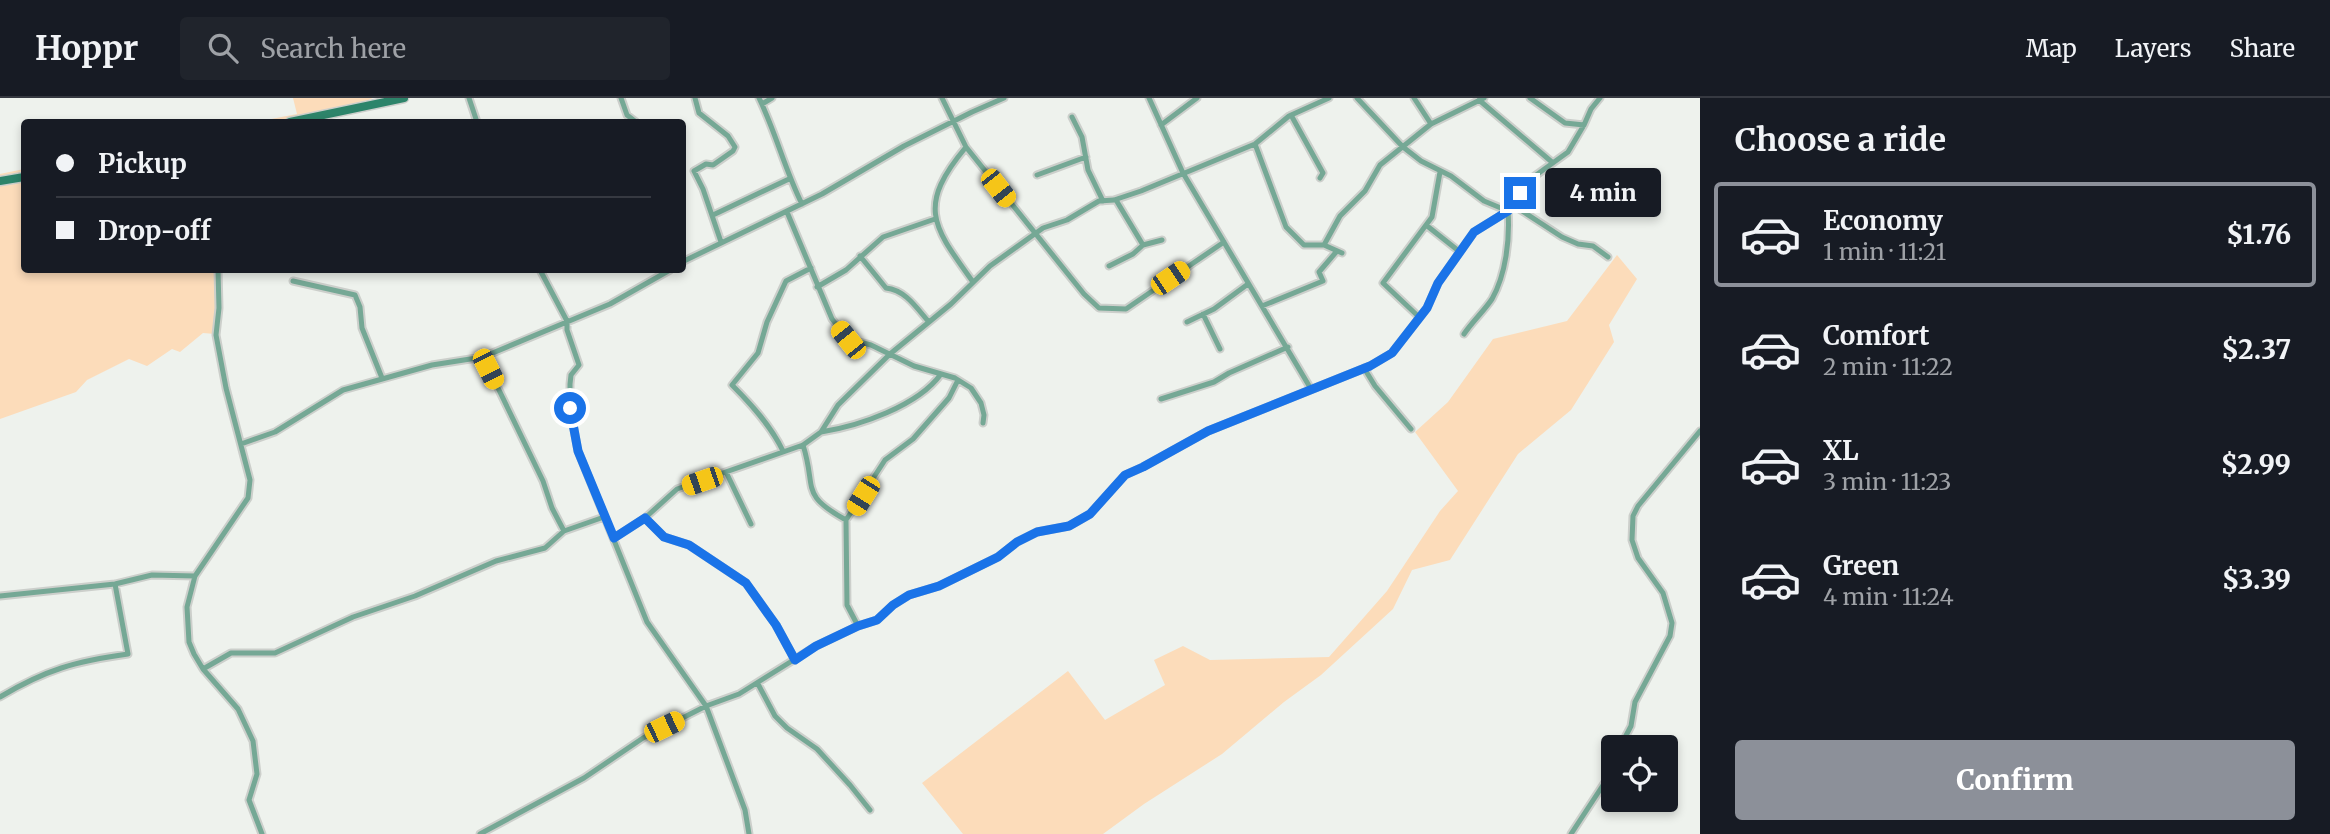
<!DOCTYPE html>
<html lang="en">
<head>
<meta charset="utf-8">
<style>
	:root { --surface:#171b24; --page:#20242c; --text:#f1f3f6; --muted:#9ea1a6; --line:#363941; --accent:#8c9099 }
	body { margin:0; font-family:Merriweather,serif; background:var(--page); color:var(--text); height:100vh; display:flex; flex-direction:column; font-size:26px; white-space:nowrap }
	* { box-sizing:border-box; margin:0 }
	p { font-size:23px; color:var(--muted) }
	.icon { flex:none; width:38px; height:38px; fill:none; stroke:currentColor; stroke-width:2; stroke-linecap:round; stroke-linejoin:round }
	.map { position:relative; flex:1; overflow:hidden }
	.side { display:flex; flex-direction:column; background:var(--surface); width:630px }
	.side>* { flex:none }
	.banner { position:absolute; left:21px; top:21px; width:665px; height:154px; border-radius:7px; box-shadow:0 4px 10px #0003; display:grid; align-content:center; height:154px; padding:0 35px; background:var(--surface) }
	.controls { position:absolute; left:1601px; top:637px; display:grid; gap:14px }
	.controls a { display:grid; place-items:center; width:77px; height:77px; border-radius:7px; background:var(--surface); box-shadow:0 4px 10px #0003; font-size:35px }
	.end { position:absolute; width:32px; height:32px; margin:-16px; border:9px solid #1a73e8; background:#fff; box-shadow:0 0 0 4px #fff }
	.from { border-radius:50% }
	.bubble { position:absolute; height:49px; border-radius:7px; background:var(--surface); box-shadow:0 4px 10px #0003; font-size:23px; font-weight:800; line-height:49px; text-align:center }
	.car { position:absolute; width:21px; height:42px; margin:-21px -10px; border-radius:9px; box-shadow:0 0 5px 2px #0007; background:linear-gradient(#f5c518 24%,#345 0 40%,#f5c518 0 76%,#345 0 86%,#f5c518 0) }
	.banner b { display:flex; align-items:center; gap:24px; height:66px; font-size:26px }
	.banner b+b { border-top:2px solid var(--line) }
	.banner i { width:18px; height:18px; background:var(--text) }
	ul { padding:0; list-style:none }
	li { display:flex; align-items:center; gap:21px; height:105px; margin:0 14px 10px; padding:0 21px; border:4px solid transparent; border-radius:7px }
	li div { flex:1 }
	li b { display:block; font-size:26px }
	li em { font-style:normal; font-weight:800 }
	li.on { border-color:var(--accent) }
	li>.icon { width:63px; height:63px; stroke-width:1.5 }
	h2 { padding:0 35px; font-size:32px; line-height:84px }
	.action { display:flex; gap:14px; margin-top:auto; padding:14px 35px }
	.action a { flex:1; height:80px; border-radius:7px; background:var(--accent); color:#fff; font-size:28px; font-weight:800; line-height:80px; text-align:center }
	header { display:flex; align-items:center; gap:42px; box-sizing:border-box; height:98px; padding:0 35px; background:var(--surface); border-bottom:2px solid var(--line) }
	header strong { font-size:33px }
	nav { display:flex; gap:38px; margin-inline-start:auto; font-size:24px }
	.search { width:490px; height:63px; background:var(--page); display:flex; align-items:center; gap:18px; box-sizing:border-box; padding:0 24px; border-radius:7px; color:var(--muted); font-size:26px }
	main { display:flex; flex:1; min-height:0 }
	.map>svg:first-child { display:block }
	.green { fill:#fcdcba }
	.lines { fill:none; stroke-linecap:round; stroke-linejoin:round }
	.minor-casing { stroke:#cccfcb; stroke-width:9 }
	.secondary-casing { stroke:#cccfcb; stroke-width:11 }
	.minor { stroke:#75a895; stroke-width:5 }
	.secondary { stroke:#2d846a; stroke-width:8 }
	.route { stroke:#1a73e8; stroke-width:9 }
</style>
</head>
<body>
<header>
<strong>Hoppr</strong>
<div class="search"><svg class="icon" aria-label="search" viewBox="0 0 24 24"><circle cx="10" cy="10" r="6"/><path d="M15 15l6 6"/></svg>Search here</div>
<nav><a>Map</a><a>Layers</a><a>Share</a></nav>
</header>
<main>
<div class="map">
<svg width="1700" height="736" viewBox="0 0 1700 736">
	<rect width="100%" height="100%" fill="#eef2ed"/>
	<!-- green -->
	<path class="green" d="M293,0H373L317,24H256L297,16Z
		M24,71V172H214L218,206L215,236L203,235L180,254L172,251L147,268L129,261L87,282L76,294L0,321V76Z
		M1617,157L1637,181L1609,227L1614,244L1571,312L1518,356L1450,462L1412,472L1393,511L1321,577L1284,604L1222,656L1144,706L1103,736H963L922,685L1068,573L1105,622L1165,587L1154,562L1183,548L1210,562L1329,559L1387,493L1440,413L1458,393L1415,334L1448,304L1493,241L1567,223Z"/>
	<g class="lines">
		<defs>
			<path id="minor" d="M469,0L477,24
				M621,0L627,17L636,24
				M695,0L699,15L728,38L735,49L733,53L713,67L706,66L694,73L703,91L721,144
				M759,0C776,35 785,72 802,106
				M942,0L966,49L1084,196L1099,210L1126,211L1224,144
				M1149,0L1183,75L1311,291
				M1357,0L1403,49L1421,63L1451,78L1484,103L1508,113
				M1414,0L1431,26
				M1530,0L1565,25L1584,27
				M1479,2L1553,65
				M762,6L772,0
				M1291,17L1323,75L1320,80
				M1072,19L1082,39L1088,72L1103,103
				M1161,27L1197,0
				M1255,46L1286,129L1304,147H1324L1340,118L1365,93L1380,67L1431,26L1484,0
				M966,49C916,109 933,128 973,184
				M1037,77L1086,59
				M1513,107L1562,139L1578,146L1593,148L1608,159
				M787,114L832,221L848,241L871,247L914,268L955,280L971,290L981,305L984,317L983,325
				M713,117L789,81
				M1426,127L1460,154
				M1143,147L1162,142
				M1324,147L1342,155
				M860,158L886,190C905,192 916,209 928,223
				M682,164L822,96L904,48L972,14L1004,0
				M1109,168L1133,156L1143,147L1116,102
				M218,172L219,210L216,237L226,290L250,382L248,400L195,478L187,509L189,544L194,556L203,571L238,611L253,643L257,676L249,702L262,736
				M540,172L567,223V232L579,267L571,277L570,286V310L578,353L647,524L706,608L745,712L749,736
				M293,183L355,197L360,209L362,230L382,280
				M817,189L846,172L883,139L935,121
				M1262,208L1323,183L1319,174L1337,153
				M1203,216L1220,251
				M1419,219L1383,185L1432,119L1440,74
				M1187,224L1214,211L1248,186
				M1464,236C1472,224 1484,213 1492,201C1506,176 1510,141 1508,113
				M483,259L543,383L552,410L564,433
				M1364,270L1375,288L1411,331
				M1161,301L1214,284L1229,275L1288,249
				M821,334C859,328 918,308 941,276
				M241,346L275,334L343,292L432,267L483,259L610,206L670,172
				M803,347C817,391 799,396 846,422
				M783,353C771,328 752,307 732,287L758,255L767,224L786,183L811,170
				M726,374L751,426
				M645,420L664,439L689,447L746,485L776,527L795,562
				M614,440L645,420L677,391L803,347L821,334L838,307L890,256L951,206L990,168L1043,130L1067,122L1099,103L1114,102L1141,93L1255,46L1289,18L1329,0
				M0,498L115,486L152,477L195,478
				M858,528L847,507L846,422L885,362L913,341L949,300L958,282
				M203,571L231,555H275L353,519L415,498L496,463L545,450L564,433L604,419
				M758,586L775,618L787,630L817,651L850,687L870,712
				M0,599C45,572 76,563 128,556L115,486
				M1620,649L1631,628L1635,604L1670,538L1672,525L1663,495L1638,460L1632,442L1633,418L1638,408L1700,333
				M480,736L584,680L643,640L706,608L739,596L816,548L858,528L877,522L893,507L909,497L939,488L998,459L1017,444L1037,434L1069,428L1090,416L1125,377L1143,369L1208,333L1370,268L1392,255L1427,210L1438,185L1474,134L1508,113L1532,80L1568,54L1584,27L1591,11L1600,0
				M1571,736L1609,678L1614,662"/>
			<path id="secondary" d="M290,24L404,0
				M0,83L24,79"/>
		</defs>
		<!-- minor casing -->
		<use href="#minor" class="minor-casing"/>
		<!-- secondary casing -->
		<use href="#secondary" class="secondary-casing"/>
		<!-- minor -->
		<use href="#minor" class="minor"/>
		<!-- secondary -->
		<use href="#secondary" class="secondary"/>
	</g>
	<g class="lines">
		<!-- route -->
		<path class="route" d="M570,310L578,353L614,440L645,420L664,439L689,447L746,485L776,527L795,562L816,548L858,528L877,522L893,507L909,497L939,488L998,459L1017,444L1037,434L1069,428L1090,416L1125,377L1143,369L1208,333L1370,268L1392,255L1427,210L1438,185L1474,134L1508,113L1520,95"/>
	</g>
</svg>
<div class="controls">
<a><svg class="icon" aria-label="locate" viewBox="0 0 24 24"><circle cx="12" cy="12" r="6"/><path d="M12 2v4M12 18v4M2 12h4M18 12h4"/></svg></a>
</div>
<i class="end from" style="left:570px;top:310px"></i>
<i class="end" style="left:1520px;top:95px"></i>
<div class="bubble" style="left:1545px;top:70px;width:116px">4 min</div>
<i class="car" style="left:998px;top:90px;rotate:142deg"></i>
<i class="car" style="left:1170px;top:180px;rotate:56deg"></i>
<i class="car" style="left:848px;top:242px;rotate:321deg"></i>
<i class="car" style="left:488px;top:271px;rotate:153deg"></i>
<i class="car" style="left:702px;top:383px;rotate:251deg"></i>
<i class="car" style="left:863px;top:398px;rotate:212deg"></i>
<i class="car" style="left:664px;top:629px;rotate:64deg"></i>
<div class="banner">
<b><i class="from"></i>Pickup</b>
<b><i></i>Drop-off</b>
</div>
</div>
<section class="side">
<h2>Choose a ride</h2>
<ul>
<li class="on"><svg class="icon" aria-label="car" viewBox="0 0 24 24"><path d="M5 17H2v-5l4-1 3-4h7l3 4 3 1v5h-3M9 17h6M6 11h13"/><circle cx="7" cy="17" r="2"/><circle cx="17" cy="17" r="2"/></svg><div><b>Economy</b><p>1 min · 11:21</p></div><em>$1.76</em></li>
<li><svg class="icon" aria-label="car" viewBox="0 0 24 24"><path d="M5 17H2v-5l4-1 3-4h7l3 4 3 1v5h-3M9 17h6M6 11h13"/><circle cx="7" cy="17" r="2"/><circle cx="17" cy="17" r="2"/></svg><div><b>Comfort</b><p>2 min · 11:22</p></div><em>$2.37</em></li>
<li><svg class="icon" aria-label="car" viewBox="0 0 24 24"><path d="M5 17H2v-5l4-1 3-4h7l3 4 3 1v5h-3M9 17h6M6 11h13"/><circle cx="7" cy="17" r="2"/><circle cx="17" cy="17" r="2"/></svg><div><b>XL</b><p>3 min · 11:23</p></div><em>$2.99</em></li>
<li><svg class="icon" aria-label="car" viewBox="0 0 24 24"><path d="M5 17H2v-5l4-1 3-4h7l3 4 3 1v5h-3M9 17h6M6 11h13"/><circle cx="7" cy="17" r="2"/><circle cx="17" cy="17" r="2"/></svg><div><b>Green</b><p>4 min · 11:24</p></div><em>$3.39</em></li>
</ul>
<div class="action"><a>Confirm</a></div>
</section>
</main>
</body>
</html>
